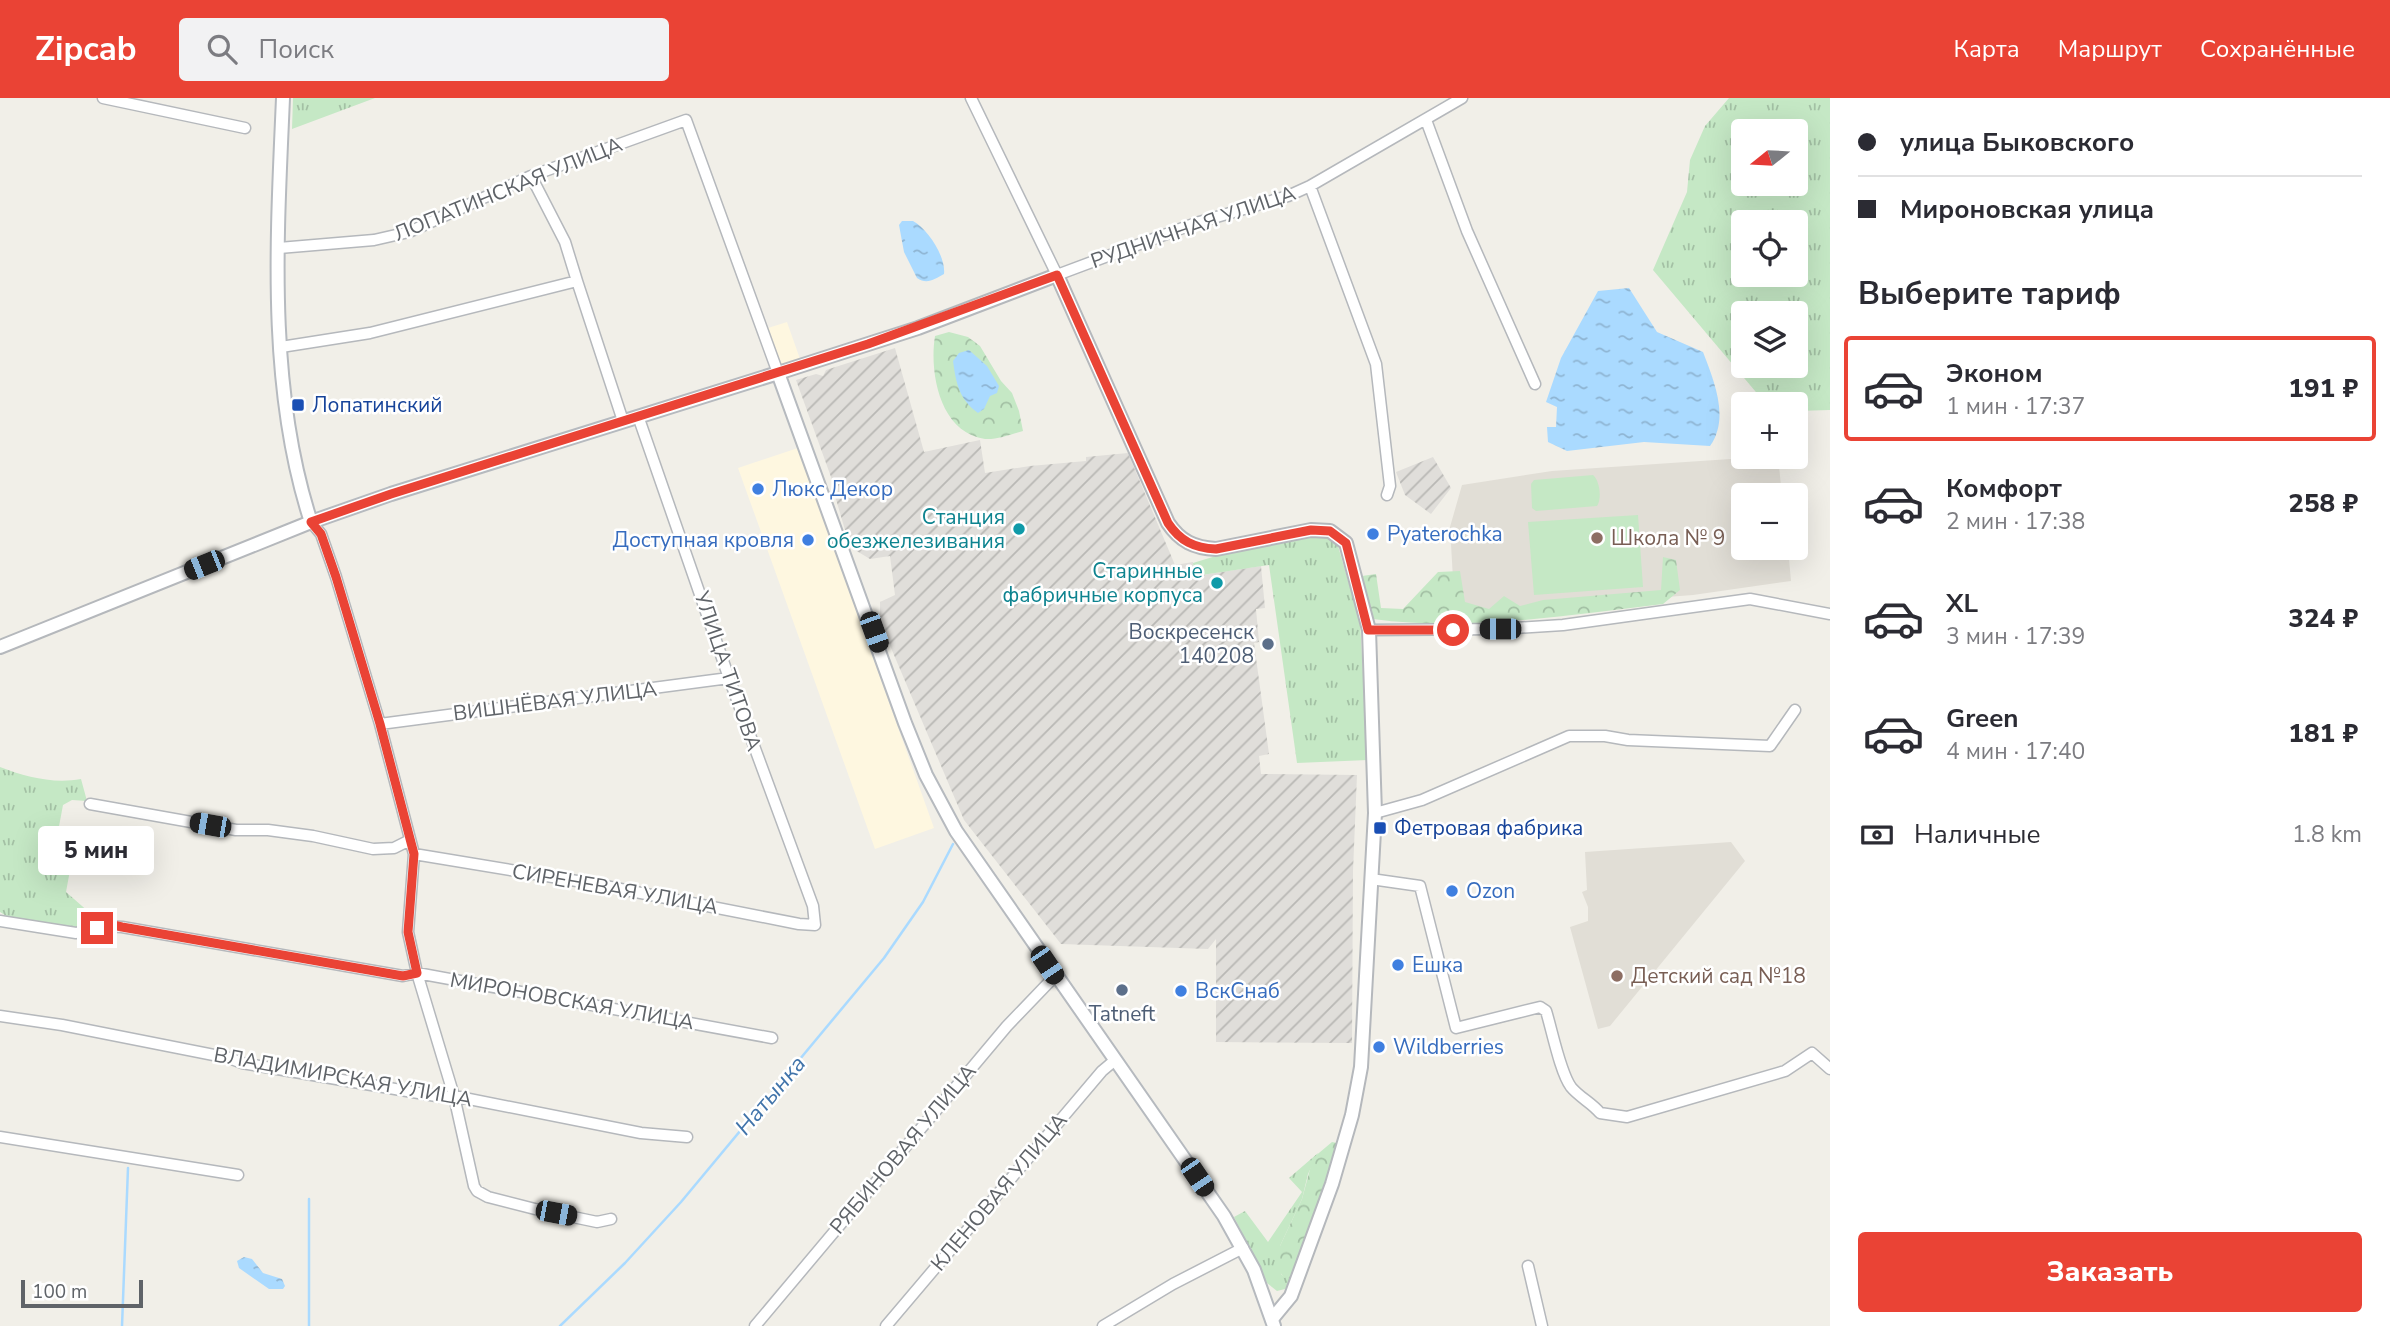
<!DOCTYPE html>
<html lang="ru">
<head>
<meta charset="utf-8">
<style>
	:root { --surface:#fff; --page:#f2f2f3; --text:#2b2b33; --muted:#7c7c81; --line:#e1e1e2; --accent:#ea4335 }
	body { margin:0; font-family:"Nunito Sans",sans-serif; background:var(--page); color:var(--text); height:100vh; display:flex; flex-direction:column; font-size:26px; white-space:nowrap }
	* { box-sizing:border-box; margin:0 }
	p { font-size:23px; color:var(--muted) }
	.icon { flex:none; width:38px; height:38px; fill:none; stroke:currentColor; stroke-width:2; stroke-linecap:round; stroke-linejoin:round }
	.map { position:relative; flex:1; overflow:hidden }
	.side { display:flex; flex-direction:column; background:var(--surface); width:560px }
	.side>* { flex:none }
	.top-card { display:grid; align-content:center; height:154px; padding:0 28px; background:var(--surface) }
	.needle { width:46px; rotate:252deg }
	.tools { position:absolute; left:1731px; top:21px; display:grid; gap:14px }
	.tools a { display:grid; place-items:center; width:77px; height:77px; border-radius:7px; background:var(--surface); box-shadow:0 7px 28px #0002; font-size:35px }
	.scale { position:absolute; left:21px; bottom:18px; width:122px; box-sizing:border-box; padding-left:7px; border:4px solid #5f6368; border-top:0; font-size:19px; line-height:24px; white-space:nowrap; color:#5f6368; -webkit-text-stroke:5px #fff; paint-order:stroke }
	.end { position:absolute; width:32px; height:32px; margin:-16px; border:9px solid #ea4335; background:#fff; box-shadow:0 0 0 4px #fff }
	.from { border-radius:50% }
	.bubble { position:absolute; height:49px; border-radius:7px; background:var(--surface); box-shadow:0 7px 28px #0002; font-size:23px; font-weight:800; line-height:49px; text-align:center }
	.car { position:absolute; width:21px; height:42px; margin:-21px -10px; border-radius:9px; box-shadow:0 0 5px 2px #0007; background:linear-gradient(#222 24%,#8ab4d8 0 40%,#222 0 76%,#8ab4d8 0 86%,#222 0) }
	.top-card b { display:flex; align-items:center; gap:24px; height:66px; font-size:26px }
	.top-card b+b { border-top:2px solid var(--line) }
	.top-card i { width:18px; height:18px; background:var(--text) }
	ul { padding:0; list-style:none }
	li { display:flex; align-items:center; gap:21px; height:105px; margin:0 14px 10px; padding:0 14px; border:4px solid transparent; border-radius:7px }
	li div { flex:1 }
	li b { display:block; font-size:26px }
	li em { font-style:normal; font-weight:800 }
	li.selected { border-color:var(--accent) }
	li>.icon { width:63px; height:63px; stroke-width:1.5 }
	h2 { padding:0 28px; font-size:32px; line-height:84px }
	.pay { display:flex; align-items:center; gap:18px; height:77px; padding:0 28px; font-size:26px }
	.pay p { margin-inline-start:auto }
	.cta { display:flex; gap:14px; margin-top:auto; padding:14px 28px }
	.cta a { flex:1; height:80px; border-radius:7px; background:var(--accent); color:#fff; font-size:28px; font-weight:800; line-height:80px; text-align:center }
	header { display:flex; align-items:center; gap:42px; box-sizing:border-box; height:98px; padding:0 35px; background:var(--accent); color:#fff }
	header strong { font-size:33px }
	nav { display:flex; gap:38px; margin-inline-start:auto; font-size:24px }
	.search { width:490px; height:63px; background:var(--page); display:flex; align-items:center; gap:18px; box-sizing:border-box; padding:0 24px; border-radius:7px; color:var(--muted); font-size:26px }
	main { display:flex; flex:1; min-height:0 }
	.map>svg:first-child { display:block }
	.commercial { fill:#fef7e0 }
	.industrial { fill:url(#industrial-furrows) }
	.education { fill:#e1ded6 }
	.grass { fill:url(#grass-tufts); fill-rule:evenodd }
	.forest { fill:url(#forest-crowns) }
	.pitch { fill:#c5e8c5 }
	.water { fill:url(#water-ripples) }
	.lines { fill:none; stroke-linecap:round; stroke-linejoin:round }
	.stream { stroke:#aadaff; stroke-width:2.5 }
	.minor-casing { stroke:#b5b8bc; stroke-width:13 }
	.tertiary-casing { stroke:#b5b8bc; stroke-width:16 }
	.secondary-casing { stroke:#b6babf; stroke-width:16 }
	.minor { stroke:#fff; stroke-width:10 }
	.tertiary { stroke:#fff; stroke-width:12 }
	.secondary { stroke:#fff; stroke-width:12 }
	.route { stroke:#ea4335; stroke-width:9 }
	.transit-dot { fill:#1a4fb4; stroke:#fff; stroke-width:2.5 }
	.shop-dot { fill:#3f7fe0; stroke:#fff; stroke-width:2.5 }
	.culture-dot { fill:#0f9aa8; stroke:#fff; stroke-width:2.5 }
	.education-dot { fill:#8d6e63; stroke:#fff; stroke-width:2.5 }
	.service-dot { fill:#5c6f8a; stroke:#fff; stroke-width:2.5 }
	.labels { text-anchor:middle; stroke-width:5; stroke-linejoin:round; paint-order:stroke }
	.street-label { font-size:21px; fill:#5f6368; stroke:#fff }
	.transit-label { font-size:21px; fill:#164399; stroke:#fff; text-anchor:start }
	.shop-label { font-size:21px; fill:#366cbe; stroke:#fff; text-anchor:start }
	.culture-label { font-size:21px; fill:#0d838f; stroke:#fff; text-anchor:end }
	.education-label { font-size:21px; fill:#785e54; stroke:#fff; text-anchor:start }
	.service-label { font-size:21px; fill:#4e5e75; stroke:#fff; text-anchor:end }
	.water-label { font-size:23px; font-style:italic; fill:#4174aa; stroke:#fff }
</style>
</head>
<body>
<header>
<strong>Zipcab</strong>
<div class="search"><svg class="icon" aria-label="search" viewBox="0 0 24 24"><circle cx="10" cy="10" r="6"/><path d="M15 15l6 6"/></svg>Поиск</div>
<nav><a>Карта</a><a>Маршрут</a><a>Сохранённые</a></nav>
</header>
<main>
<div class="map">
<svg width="1830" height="1228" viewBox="0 0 1830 1228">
	<defs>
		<pattern id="industrial-furrows" width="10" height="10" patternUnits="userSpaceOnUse" patternTransform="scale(1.75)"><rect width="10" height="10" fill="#e0deda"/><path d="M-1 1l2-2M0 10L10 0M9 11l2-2" fill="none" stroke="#b9b8b5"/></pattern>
		<pattern id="grass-tufts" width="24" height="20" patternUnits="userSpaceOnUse" patternTransform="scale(1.75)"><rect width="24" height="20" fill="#c5e8c5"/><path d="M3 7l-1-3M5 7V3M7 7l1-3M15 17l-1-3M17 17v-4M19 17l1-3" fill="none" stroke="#a3c0a4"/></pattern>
		<pattern id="forest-crowns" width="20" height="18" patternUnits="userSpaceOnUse" patternTransform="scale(1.75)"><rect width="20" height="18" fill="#c5e8c5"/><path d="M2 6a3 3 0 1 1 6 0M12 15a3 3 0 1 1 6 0" fill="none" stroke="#a3c0a4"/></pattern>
		<pattern id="water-ripples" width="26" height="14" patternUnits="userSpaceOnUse" patternTransform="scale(1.75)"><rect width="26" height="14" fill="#aadaff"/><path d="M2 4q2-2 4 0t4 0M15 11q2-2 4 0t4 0" fill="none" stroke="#8eb4d2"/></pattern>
	</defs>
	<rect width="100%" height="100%" fill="#f1efe8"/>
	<!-- commercial -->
	<path class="commercial" d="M787,224L800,261L781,267L768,230Z
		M798,350L934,730L875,751L738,370Z"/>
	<!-- industrial -->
	<path class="industrial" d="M895,250L924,354L980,342L985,375L1030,368L1086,363V359L1128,355L1175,467L1193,464L1195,478L1261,468L1265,510L1256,511L1259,544L1254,545L1269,656L1259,658L1261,676L1357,677L1353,773L1352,945L1216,944V841L1208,851L1061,846L964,722L880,524V504L895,497L890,458L870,461L850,449L833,391L835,390L796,282L816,276L823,278L826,272Z
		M1433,359L1451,390L1431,416L1405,397L1396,374Z"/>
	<!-- education -->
	<path class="education" d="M1760,359H1778L1782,397H1743V450H1788L1791,483L1693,497L1455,515L1450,429L1462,387L1552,373Z
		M1731,744L1745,763L1610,928L1598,931L1570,829L1588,823V809L1582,794L1587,792L1585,754Z"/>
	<!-- grass -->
	<path class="grass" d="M293,0H375L292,31Z
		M1729,0H1830V312L1796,313V306H1766L1653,172L1687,94L1690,62L1705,28ZM1796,33V86H1743V33ZM1796,124V177H1743V124ZM1743,215H1796V268H1743Z
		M1320,434L1338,448L1360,524L1368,662L1297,665L1269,467L1195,478L1193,465L1255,446Z
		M0,669C26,679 53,686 81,681L87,703L72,702L63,707L57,739L59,742L75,745L66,794L90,815C89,824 86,827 78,831L11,821L0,814Z
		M1318,1055L1308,1076L1302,1101L1280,1148L1281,1176L1284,1179L1292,1178L1285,1191L1277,1193L1267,1185L1234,1119L1245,1113L1268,1144L1302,1094L1289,1080Z"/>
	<!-- forest -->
	<path class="forest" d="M949,234L968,239L980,248L1001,283L1012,295L1019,313L1023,333C1012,336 996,342 985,341C940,335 929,275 935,238Z
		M1663,459L1676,462L1680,492L1663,506C1568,517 1469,534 1373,521L1362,478L1376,476L1381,510L1403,511L1438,474L1460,473L1465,504L1489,511L1504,498L1520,508L1543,502L1661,492Z
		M1332,1044L1337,1045L1336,1053L1292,1178L1284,1180L1278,1171L1277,1160L1280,1148L1302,1101L1313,1060Z"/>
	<!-- pitch -->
	<path class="pitch" d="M1593,377C1600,383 1602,401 1597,408L1536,413L1532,410L1531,386L1534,382Z
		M1638,417L1643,489L1534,497L1528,424Z"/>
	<!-- water -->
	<path class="water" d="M902,123H913C928,131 946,159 944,176C935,181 927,187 917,180L904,154L899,127Z
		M1629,190L1657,234L1703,254C1714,283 1730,320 1710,348L1644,344L1567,353L1548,344L1547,329H1556L1557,309L1546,304L1561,260L1598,193Z
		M969,252L987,268L999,288L997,295L990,298L984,311L978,315C959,301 956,285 953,263L959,255Z
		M244,1159L252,1161L263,1175L282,1181L285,1188L283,1191H269L239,1170L237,1163Z"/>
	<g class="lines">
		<!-- stream -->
		<path class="stream" d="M309,1101V1228
			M122,1228L128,1070
			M560,1228L625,1165L681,1104L884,860L923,804L953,746"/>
		<defs>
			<path id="minor" d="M103,0L245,30
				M971,0L1057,177L1196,125L1288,98L1310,88L1462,0
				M1426,22L1467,133L1535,286
				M531,78L565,144L577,183
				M1310,88L1376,266L1390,388L1387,397
				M279,150L374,142L409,134L531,78L686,22L778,275
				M281,249L370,235L577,183L623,323
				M311,424L321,436L336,479L380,626L414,756L408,834L417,875L454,998L474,1088L477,1093L488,1099L535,1111L597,1124L611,1121
				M1369,532L1500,531L1563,527L1750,501L1830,516
				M380,626L729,580
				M90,706L236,732H268L313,738L373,751L394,750L410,742
				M1375,715L1422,702L1569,638H1605L1628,642L1770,648L1795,612
				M414,756L595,786L799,826L815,827L813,808L729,580L638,318
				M1371,781L1420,788L1456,930L1540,909L1546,913C1552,932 1560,974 1571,989C1579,999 1592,1005 1600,1015L1627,1019L1785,973L1812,955L1830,971
				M0,823L76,835L105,828L122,829L403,878L417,875L772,940
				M0,918L62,927L229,960L242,965L442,999L454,998L641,1035L687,1039
				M0,1039L238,1077
				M1528,1168L1542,1228
				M755,1228L1007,928L1055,878
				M886,1228L1102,973L1114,963
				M1103,1228L1173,1186L1243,1150"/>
			<path id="tertiary" d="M778,275L918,230L1057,177L1168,425C1180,443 1194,450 1216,451L1311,432L1330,433L1346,445L1369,532L1375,715L1361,969L1352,1017L1332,1086L1291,1198L1272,1221
				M0,549L311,424"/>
			<path id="secondary" d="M283,0C277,140 267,289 311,424L391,396L778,275L905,625L926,677L956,733L1224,1118L1254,1172L1274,1228"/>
		</defs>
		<!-- minor casing -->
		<use href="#minor" class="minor-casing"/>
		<!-- tertiary casing -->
		<use href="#tertiary" class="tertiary-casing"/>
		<!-- secondary casing -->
		<use href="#secondary" class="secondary-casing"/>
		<!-- minor -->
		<use href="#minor" class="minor"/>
		<!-- tertiary -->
		<use href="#tertiary" class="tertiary"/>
		<!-- secondary -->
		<use href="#secondary" class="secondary"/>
	</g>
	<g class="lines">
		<!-- route -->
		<path class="route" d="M97,830L113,827L122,829L403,878L417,875L408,834L414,756L380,626L336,479L321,436L311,424L391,396L868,246L1057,177L1168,425C1180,443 1194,450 1216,451L1311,432L1330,433L1346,445L1368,532H1453"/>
	</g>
	<!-- markers -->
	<g class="transit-dot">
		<rect x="291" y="300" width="14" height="14" rx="3.5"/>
		<rect x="1373" y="723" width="14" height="14" rx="3.5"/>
	</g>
	<g class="shop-dot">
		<circle cx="758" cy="391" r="7"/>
		<circle cx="1373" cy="436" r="7"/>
		<circle cx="808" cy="442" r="7"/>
		<circle cx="1452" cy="793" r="7"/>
		<circle cx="1398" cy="867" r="7"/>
		<circle cx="1181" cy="893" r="7"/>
		<circle cx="1379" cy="949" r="7"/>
	</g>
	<g class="culture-dot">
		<circle cx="1019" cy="431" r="7"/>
		<circle cx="1217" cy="485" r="7"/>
	</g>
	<g class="education-dot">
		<circle cx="1597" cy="440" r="7"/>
		<circle cx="1617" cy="878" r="7"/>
	</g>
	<g class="service-dot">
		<circle cx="1268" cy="546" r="7"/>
		<circle cx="1122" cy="892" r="7"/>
	</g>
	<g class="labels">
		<!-- street labels -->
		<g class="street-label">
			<text transform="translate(508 91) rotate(-22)" y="7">ЛОПАТИНСКАЯ УЛИЦА</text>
			<text transform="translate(1193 129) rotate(-19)" y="7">РУДНИЧНАЯ УЛИЦА</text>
			<text transform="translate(728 573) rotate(71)" y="7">УЛИЦА ТИТОВА</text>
			<text transform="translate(555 603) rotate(-7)" y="7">ВИШНЁВАЯ УЛИЦА</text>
			<text transform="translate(615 791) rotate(10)" y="7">СИРЕНЕВАЯ УЛИЦА</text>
			<text transform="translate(572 903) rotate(10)" y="7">МИРОНОВСКАЯ УЛИЦА</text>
			<text transform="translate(343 979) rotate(10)" y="7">ВЛАДИМИРСКАЯ УЛИЦА</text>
			<text transform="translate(903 1051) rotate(-50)" y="7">РЯБИНОВАЯ УЛИЦА</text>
			<text transform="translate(999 1094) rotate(-50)" y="7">КЛЕНОВАЯ УЛИЦА</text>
		</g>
		<!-- transit labels -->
		<g class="transit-label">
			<text x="312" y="314">Лопатинский</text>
			<text x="1394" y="737">Фетровая фабрика</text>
		</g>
		<!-- shop labels -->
		<g class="shop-label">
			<text x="772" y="398">Люкс Декор</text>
			<text x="1387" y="443">Pyaterochka</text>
			<text x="794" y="449" text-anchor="end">Доступная кровля</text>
			<text x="1466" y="800">Ozon</text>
			<text x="1412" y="874">Ешка</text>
			<text x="1195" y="900">ВскСнаб</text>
			<text x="1393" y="956">Wildberries</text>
		</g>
		<!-- culture labels -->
		<g class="culture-label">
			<text x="1005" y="426">Станция<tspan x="1005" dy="24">обезжелезивания</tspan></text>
			<text x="1203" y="480">Старинные<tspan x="1203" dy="24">фабричные корпуса</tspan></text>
		</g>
		<!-- education labels -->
		<g class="education-label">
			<text x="1611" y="447">Школа № 9</text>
			<text x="1631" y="885">Детский сад №18</text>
		</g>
		<!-- service labels -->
		<g class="service-label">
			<text x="1254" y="541">Воскресенск<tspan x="1254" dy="24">140208</tspan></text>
			<text x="1122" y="923" text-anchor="middle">Tatneft</text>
		</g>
		<!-- water labels -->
		<g class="water-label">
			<text transform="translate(770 997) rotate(-50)" y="8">Натынка</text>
		</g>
	</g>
</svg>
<div class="tools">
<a><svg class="needle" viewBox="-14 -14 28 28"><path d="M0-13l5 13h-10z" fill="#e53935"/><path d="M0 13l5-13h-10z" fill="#7c7c81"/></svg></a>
<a><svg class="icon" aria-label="locate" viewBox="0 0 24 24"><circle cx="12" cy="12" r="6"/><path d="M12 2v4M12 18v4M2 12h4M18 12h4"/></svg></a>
<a><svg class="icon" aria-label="layers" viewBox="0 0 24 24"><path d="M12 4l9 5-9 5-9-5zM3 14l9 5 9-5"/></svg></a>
<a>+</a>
<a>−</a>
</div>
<div class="scale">100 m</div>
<i class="end from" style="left:1453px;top:532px"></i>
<i class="end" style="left:97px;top:830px"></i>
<div class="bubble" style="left:38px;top:728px;width:116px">5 мин</div>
<i class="car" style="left:204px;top:467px;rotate:248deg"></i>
<i class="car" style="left:1500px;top:531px;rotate:270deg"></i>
<i class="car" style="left:874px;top:534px;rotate:160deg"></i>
<i class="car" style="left:210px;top:727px;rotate:280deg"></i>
<i class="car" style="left:1047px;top:867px;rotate:146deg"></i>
<i class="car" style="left:1197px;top:1079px;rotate:146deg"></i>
<i class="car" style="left:556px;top:1115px;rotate:101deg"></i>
</div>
<section class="side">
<div class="top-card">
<b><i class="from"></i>улица Быковского</b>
<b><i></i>Мироновская улица</b>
</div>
<h2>Выберите тариф</h2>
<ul>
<li class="selected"><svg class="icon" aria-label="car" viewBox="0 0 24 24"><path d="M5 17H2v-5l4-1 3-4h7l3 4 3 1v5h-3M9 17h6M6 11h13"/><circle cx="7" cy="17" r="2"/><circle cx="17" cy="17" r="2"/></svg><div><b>Эконом</b><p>1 мин · 17:37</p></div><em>191 ₽</em></li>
<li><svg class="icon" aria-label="car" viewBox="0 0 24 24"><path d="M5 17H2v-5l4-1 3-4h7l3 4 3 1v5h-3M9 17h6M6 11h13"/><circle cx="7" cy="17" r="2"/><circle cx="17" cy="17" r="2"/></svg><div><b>Комфорт</b><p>2 мин · 17:38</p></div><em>258 ₽</em></li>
<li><svg class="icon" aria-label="car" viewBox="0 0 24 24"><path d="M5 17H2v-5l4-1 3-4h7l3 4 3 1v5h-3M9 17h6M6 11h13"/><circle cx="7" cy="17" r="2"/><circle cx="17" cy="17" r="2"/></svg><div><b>XL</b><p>3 мин · 17:39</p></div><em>324 ₽</em></li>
<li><svg class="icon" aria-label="car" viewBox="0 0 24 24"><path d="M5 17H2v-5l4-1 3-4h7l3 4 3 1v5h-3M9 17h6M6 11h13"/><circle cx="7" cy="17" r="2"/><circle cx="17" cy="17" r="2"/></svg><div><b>Green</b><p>4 мин · 17:40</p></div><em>181 ₽</em></li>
</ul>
<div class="pay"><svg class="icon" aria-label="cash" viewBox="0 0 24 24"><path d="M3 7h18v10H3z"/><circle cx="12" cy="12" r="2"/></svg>Наличные<p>1.8 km</p></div>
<div class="cta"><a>Заказать</a></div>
</section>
</main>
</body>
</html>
